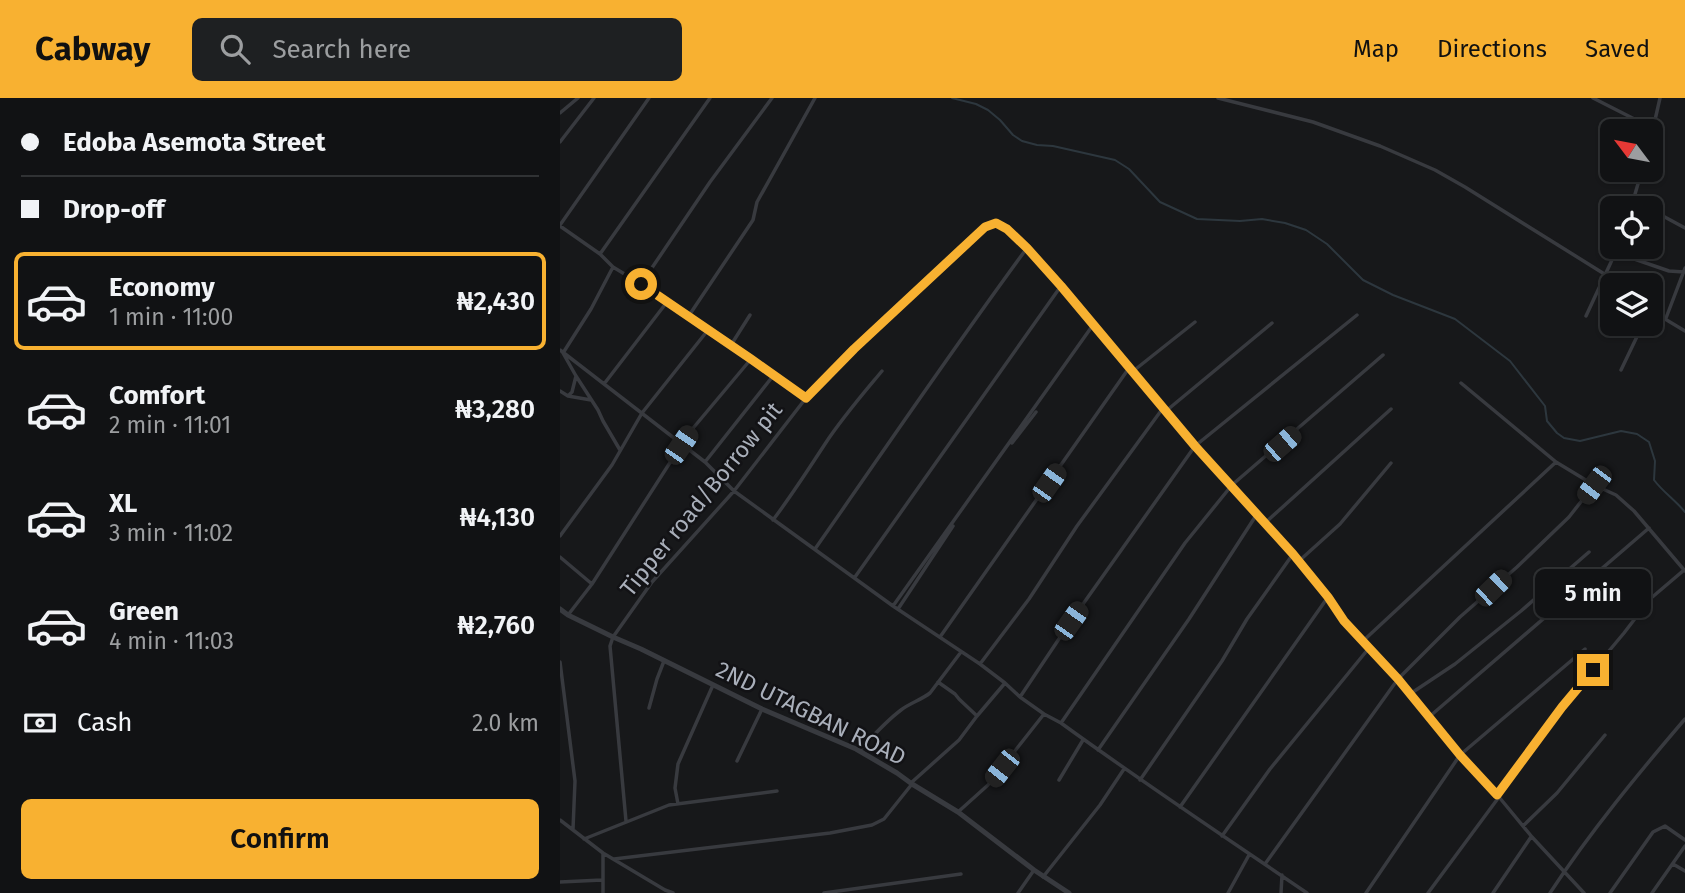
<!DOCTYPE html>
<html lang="en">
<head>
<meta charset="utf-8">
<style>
	:root { --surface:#111214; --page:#1e2022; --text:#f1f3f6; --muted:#9c9ea0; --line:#303234; --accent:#f8b131 }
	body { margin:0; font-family:"Fira Sans",sans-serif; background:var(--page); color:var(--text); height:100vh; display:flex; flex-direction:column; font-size:26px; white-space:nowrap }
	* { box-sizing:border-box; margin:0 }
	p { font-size:23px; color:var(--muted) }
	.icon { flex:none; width:38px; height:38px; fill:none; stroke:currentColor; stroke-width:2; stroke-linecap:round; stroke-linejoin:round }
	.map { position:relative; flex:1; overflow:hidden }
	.side { display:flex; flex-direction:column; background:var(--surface); width:560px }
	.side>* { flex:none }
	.guide { display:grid; align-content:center; height:154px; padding:0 21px; background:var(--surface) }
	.needle { width:46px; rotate:302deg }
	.controls { position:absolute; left:1040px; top:21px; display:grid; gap:14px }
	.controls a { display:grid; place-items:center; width:63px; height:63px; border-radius:10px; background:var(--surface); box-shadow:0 2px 5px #0004,0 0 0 2px var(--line); font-size:35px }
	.end { position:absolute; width:32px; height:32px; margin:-16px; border:9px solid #f8b131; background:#111; box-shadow:0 0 0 4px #111 }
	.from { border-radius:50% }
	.bubble { position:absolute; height:49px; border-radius:10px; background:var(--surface); box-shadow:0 2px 5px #0004,0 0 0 2px var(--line); font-size:23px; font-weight:600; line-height:49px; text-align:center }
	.car { position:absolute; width:21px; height:42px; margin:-21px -10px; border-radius:9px; box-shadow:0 0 5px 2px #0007; background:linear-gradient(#222 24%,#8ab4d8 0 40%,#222 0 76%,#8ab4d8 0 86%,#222 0) }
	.guide b { display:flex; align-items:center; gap:24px; height:66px; font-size:26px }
	.guide b+b { border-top:2px solid var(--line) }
	.guide i { width:18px; height:18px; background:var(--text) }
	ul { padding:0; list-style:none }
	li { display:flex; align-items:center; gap:21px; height:98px; margin:0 14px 10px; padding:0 7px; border:4px solid transparent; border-radius:10px }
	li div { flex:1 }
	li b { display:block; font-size:26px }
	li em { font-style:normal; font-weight:600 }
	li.current { border-color:var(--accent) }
	li>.icon { width:63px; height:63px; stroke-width:1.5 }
	.pay { display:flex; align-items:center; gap:18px; height:77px; padding:0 21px; font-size:26px }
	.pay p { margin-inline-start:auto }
	.action { display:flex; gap:14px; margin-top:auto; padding:14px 21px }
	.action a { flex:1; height:80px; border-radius:10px; background:var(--accent); color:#111; font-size:28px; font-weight:600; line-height:80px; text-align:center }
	header { display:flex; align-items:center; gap:42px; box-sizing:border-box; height:98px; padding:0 35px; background:var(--accent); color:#111 }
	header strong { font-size:33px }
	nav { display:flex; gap:38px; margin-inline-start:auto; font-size:24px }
	.search { width:490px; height:63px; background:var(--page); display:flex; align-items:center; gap:18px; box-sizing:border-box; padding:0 24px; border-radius:10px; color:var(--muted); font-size:26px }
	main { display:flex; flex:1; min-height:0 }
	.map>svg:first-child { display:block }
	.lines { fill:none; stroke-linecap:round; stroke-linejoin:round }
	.stream { stroke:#2d373e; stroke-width:2 }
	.minor { stroke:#383a3f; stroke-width:3.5 }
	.tertiary { stroke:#383a3f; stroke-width:5 }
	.route { stroke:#f8b131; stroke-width:9 }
	.labels { text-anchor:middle; stroke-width:5; stroke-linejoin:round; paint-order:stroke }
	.street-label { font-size:23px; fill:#a9afba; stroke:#121215 }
</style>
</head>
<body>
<header>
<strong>Cabway</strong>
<div class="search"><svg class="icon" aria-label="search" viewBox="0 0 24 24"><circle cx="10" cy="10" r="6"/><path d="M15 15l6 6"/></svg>Search here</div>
<nav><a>Map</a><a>Directions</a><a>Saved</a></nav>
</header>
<main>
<section class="side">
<div class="guide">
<b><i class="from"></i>Edoba Asemota Street</b>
<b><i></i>Drop-off</b>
</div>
<ul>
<li class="current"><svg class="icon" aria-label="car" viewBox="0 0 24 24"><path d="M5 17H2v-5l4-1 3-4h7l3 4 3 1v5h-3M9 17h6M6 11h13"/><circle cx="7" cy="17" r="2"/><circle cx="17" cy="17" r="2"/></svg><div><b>Economy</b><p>1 min · 11:00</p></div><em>₦2,430</em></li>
<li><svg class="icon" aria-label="car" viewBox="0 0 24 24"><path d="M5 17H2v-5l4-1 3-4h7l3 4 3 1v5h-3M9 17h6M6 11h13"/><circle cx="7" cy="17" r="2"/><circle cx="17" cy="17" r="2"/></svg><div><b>Comfort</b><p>2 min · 11:01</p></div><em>₦3,280</em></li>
<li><svg class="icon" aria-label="car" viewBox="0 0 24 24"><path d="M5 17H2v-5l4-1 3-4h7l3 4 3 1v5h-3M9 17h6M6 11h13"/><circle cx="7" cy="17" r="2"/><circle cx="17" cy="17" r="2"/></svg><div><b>XL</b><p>3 min · 11:02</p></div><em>₦4,130</em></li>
<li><svg class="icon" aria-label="car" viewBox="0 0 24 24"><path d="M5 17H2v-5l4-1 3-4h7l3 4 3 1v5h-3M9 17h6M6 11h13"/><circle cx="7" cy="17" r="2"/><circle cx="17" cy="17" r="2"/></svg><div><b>Green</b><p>4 min · 11:03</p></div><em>₦2,760</em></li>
</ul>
<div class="pay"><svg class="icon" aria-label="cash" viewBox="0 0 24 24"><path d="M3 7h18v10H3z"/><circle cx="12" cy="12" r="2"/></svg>Cash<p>2.0 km</p></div>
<div class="action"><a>Confirm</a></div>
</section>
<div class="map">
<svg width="1125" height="795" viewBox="0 0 1125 795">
	<rect width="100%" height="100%" fill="#17181a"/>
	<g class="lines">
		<!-- stream -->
		<path class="stream" d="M392,0L416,6L428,12L440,22L453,37L462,43L477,47L493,48L555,62L569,71L600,104L637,121L680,123L702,121L725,125L746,132L767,146L803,182L833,197L895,221L950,263L985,308L987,323L997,335L1004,340L1020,343L1061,333L1077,336L1089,344L1095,363L1094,382C1103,394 1115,402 1125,414"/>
		<!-- minor -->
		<path class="minor" d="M658,0L753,24L820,48L875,72L905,89L1046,177
			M1033,0L1094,31
			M0,15L18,0
			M0,44L34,0
			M1090,44L1100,0
			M1074,102L1089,110
			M1071,110L1082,72
			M1090,111L1125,130
			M0,127L89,0
			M0,128L40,156L53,169L81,186L191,261L246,300
			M1057,155L1109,173L1124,174
			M40,156L150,0
			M53,169L31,211L3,255L16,278L38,312L43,323L60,352
			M81,186L150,84L212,0
			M1042,186L1052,192
			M1090,212L1125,233
			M1026,218L1058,149
			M128,219L193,122L197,104L255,0
			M1106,220L1125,170
			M171,247L190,217
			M0,252L145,364L174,393L333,508L420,566L445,585L460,599L484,616L501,625C582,684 665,739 747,795
			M1061,272L1083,226
			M572,274L635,224
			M901,285L996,364L1034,387L1056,397L1074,413L1125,473
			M44,286L107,204
			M0,293L8,298L31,302
			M8,298L12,294L16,278
			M606,313L712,225
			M452,345L476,314
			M145,364L213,278
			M213,422C232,397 248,372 265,346C282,320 302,297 322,273
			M705,425L831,311
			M0,438L52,367L82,315L148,232
			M255,451C325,351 394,249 467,150
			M0,459L32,486
			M739,463L780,426L831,365
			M295,479L501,188
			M333,508L533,227
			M338,511L393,428
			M8,517L32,486L129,335L191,261
			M380,539L569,270
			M803,543L996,364
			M0,564L15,683L13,731
			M420,566L469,501L517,428L603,310
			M850,596L895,566L961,513L1029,454
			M460,599L511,523L635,348L797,217
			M89,610L97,581L104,563
			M417,618L445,585
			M869,619L1089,430
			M501,625L625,445L672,387L823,257
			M538,652L629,521L697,416
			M299,653C312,639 325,624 341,612C350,605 361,602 370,595L401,554
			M177,663L202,611
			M499,682L523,642
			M580,682L662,563L687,521L733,456
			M352,684L399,642L417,618L399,601L395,596L378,584
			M937,697L1002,609L1064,535L1090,501L1124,472
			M118,706L115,690L118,666L153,587
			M620,709L768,499
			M398,714L428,687L484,616
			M0,722L43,755L105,792L113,795
			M66,723L50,548L53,539L92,484L174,393L246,300L294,251L425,129L436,125L447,130L467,150L501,188L635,348L733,456L768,499L784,523L838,581L900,657L939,699L972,739L1024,795
			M963,728L997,695L1045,637
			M662,738L710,671L809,550
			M24,741L109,707L217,693
			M43,755V795
			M54,761L270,735L312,727L324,721L352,686
			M705,766L838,581L900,519L957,469L1009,419L1034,387
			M1113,766L1125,773
			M483,779L540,707L564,671
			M0,784L42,782
			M264,795L401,776
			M458,795L474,772
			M668,795L689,757
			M721,795L722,777
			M806,795L900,657L1025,551
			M868,795L939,699
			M933,795L971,739
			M990,795C1030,734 1077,677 1125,621
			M1050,795L1093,734L1105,728L1125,742
			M1092,795L1125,748"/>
		<!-- tertiary -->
		<path class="tertiary" d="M0,511L8,517L53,539L81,551L202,611L296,651L337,675L352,686L398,714L474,772L509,795"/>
	</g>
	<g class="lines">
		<!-- route -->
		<path class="route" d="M81,186L191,261L246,300L294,251L425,129L436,125L447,131L467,150L501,188L635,348L733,456L768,499L784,523L838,581L900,657L937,697L1002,609L1033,572"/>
	</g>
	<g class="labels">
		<!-- street labels -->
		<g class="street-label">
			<text transform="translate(141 401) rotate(-51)" y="8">Tipper road/Borrow pit</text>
			<text transform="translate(251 615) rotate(26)" y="8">2ND UTAGBAN ROAD</text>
		</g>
	</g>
</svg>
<div class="controls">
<a><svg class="needle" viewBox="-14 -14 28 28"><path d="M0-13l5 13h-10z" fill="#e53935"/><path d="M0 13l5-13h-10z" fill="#9c9ea0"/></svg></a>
<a><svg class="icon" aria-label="locate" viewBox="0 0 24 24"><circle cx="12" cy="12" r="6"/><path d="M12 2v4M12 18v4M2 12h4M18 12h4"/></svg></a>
<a><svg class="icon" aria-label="layers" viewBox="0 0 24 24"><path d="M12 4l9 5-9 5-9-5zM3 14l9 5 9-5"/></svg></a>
</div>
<i class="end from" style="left:81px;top:186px"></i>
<i class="end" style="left:1033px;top:572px"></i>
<div class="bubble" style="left:975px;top:471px;width:116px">5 min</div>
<i class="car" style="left:722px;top:346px;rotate:49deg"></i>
<i class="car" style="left:121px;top:347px;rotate:34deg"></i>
<i class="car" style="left:489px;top:385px;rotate:35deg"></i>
<i class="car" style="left:1034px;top:387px;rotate:217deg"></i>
<i class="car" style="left:933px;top:490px;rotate:46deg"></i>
<i class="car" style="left:511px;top:523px;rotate:35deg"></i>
<i class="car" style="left:442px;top:670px;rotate:218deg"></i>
</div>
</main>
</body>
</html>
